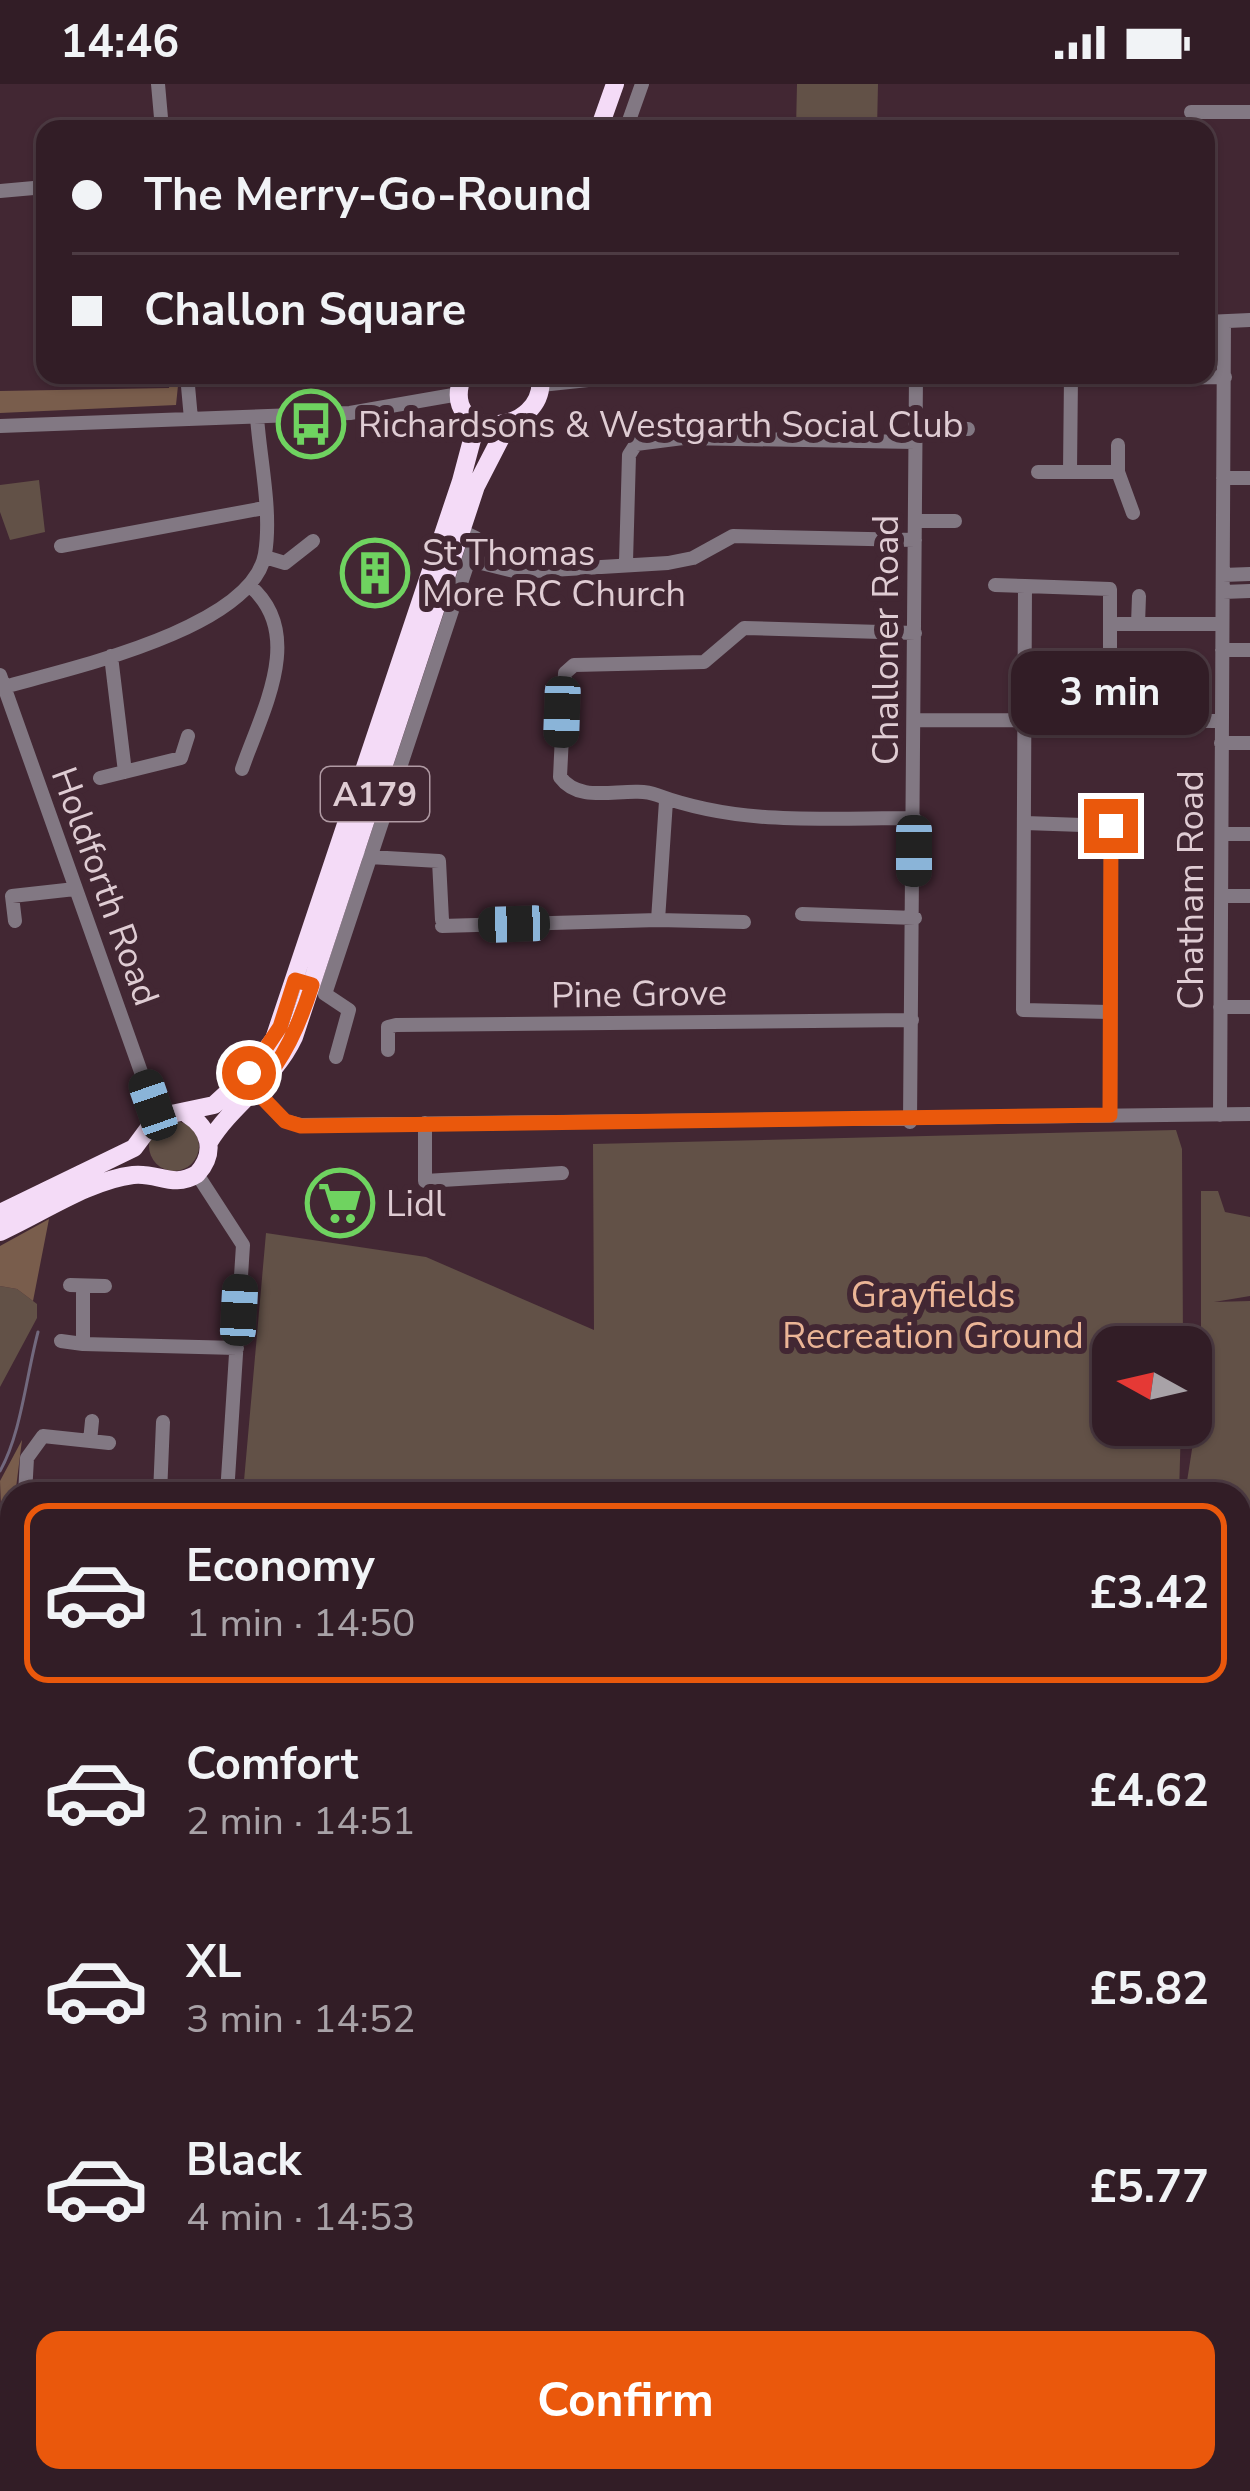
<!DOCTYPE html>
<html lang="en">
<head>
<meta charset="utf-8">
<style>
	:root { --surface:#321d26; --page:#3d2a32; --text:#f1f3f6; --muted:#a8a2a7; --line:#4d3b43; --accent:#ea580c }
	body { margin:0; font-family:"Nunito Sans",sans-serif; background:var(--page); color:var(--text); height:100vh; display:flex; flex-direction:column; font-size:45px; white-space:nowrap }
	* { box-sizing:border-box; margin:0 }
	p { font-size:39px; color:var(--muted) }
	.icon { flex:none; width:66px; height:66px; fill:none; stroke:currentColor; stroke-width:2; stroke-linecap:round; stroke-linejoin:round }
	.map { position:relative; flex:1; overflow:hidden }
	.sheet { position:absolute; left:0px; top:1398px; width:1251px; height:1011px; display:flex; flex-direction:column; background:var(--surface); border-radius:36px 36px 0 0; box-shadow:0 3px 9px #0004,0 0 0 3px var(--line) }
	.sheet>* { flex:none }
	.hud { position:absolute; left:36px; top:36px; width:1179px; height:264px; border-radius:24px; box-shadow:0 3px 9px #0004,0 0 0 3px var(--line); display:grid; align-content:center; height:264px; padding:0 36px; background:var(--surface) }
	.needle { width:78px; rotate:278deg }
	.buttons { position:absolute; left:1092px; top:1242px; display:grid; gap:24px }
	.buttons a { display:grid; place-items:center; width:120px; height:120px; border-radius:24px; background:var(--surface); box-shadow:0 3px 9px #0004,0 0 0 3px var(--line); font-size:60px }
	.end { position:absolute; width:54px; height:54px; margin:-27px; border:15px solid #ea580c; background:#fff; box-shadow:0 0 0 6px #fff }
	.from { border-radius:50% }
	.bubble { position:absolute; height:84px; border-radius:24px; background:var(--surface); box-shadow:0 3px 9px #0004,0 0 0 3px var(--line); font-size:39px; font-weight:700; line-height:84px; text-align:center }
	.car { position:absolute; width:36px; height:72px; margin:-36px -18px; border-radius:15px; box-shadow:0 0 9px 3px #0007; background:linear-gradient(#222 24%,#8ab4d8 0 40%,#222 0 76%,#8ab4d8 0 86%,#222 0) }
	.hud b { display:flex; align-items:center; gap:42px; height:114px; font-size:45px }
	.hud b+b { border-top:3px solid var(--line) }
	.hud i { width:30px; height:30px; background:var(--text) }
	ul { padding:21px 0 0; list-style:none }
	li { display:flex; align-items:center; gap:36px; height:180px; margin:0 24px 18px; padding:0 12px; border:6px solid transparent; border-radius:24px }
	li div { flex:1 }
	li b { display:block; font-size:45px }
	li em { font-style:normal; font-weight:700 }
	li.on { border-color:var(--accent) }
	li>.icon { width:108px; height:108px; stroke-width:1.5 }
	.cta { display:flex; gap:24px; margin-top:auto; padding:24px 36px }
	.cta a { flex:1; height:138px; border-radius:24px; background:var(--accent); color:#fff; font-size:48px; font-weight:700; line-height:138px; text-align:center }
	.status { display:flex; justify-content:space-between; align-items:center; height:84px; padding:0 60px; background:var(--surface); direction:ltr }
	.status svg { height:33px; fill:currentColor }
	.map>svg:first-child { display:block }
	.green { fill:#625147 }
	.forest { fill:#795d4c }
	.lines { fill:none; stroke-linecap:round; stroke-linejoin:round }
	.stream { stroke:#72697e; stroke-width:3 }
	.minor { stroke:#827883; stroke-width:14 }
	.highway { stroke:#f4dbf7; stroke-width:18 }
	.route { stroke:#ea580c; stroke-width:15 }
	.labels { text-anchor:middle; stroke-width:12; stroke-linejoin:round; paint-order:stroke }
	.shield { fill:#422733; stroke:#b09aa3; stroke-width:3 }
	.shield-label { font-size:33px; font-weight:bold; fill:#dfccd3 }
	.poi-label { font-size:36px; fill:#dfccd3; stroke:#422733; text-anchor:start }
	.street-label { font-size:36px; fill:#dfccd3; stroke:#422733 }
	.park-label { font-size:36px; fill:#ebb596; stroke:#422733 }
</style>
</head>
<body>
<div class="status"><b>14:46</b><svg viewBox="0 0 49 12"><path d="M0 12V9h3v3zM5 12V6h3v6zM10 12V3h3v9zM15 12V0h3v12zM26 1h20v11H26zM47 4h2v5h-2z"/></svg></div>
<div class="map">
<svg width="1250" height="2407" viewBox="0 0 1250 2407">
	<rect width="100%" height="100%" fill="#422733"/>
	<!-- green -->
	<path class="green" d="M797,0H878L877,45H796Z
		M39,396L45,448L10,456L0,428V401Z
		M149 1062a25 25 0 1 1 50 0a25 25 0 1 1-50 0Z
		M1176,1046L1182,1065L1183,1263H1113V1341H1181L1179,1410L243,1408L266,1149L426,1173L594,1246L593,1060Z
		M1201,1107H1218L1225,1128L1250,1133V1212L1214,1218L1250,1217V1641L1239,1639V1410H1185L1201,1308Z
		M0,1202L17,1205L37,1220V1234L0,1303Z"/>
	<!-- forest -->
	<path class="forest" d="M171,292H179L176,321L0,329V307L169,304Z
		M49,1135L33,1217L17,1205L0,1202V1162Z
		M22,1356L4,1500L0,1397Z"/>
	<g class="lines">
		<!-- stream -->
		<path class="stream" d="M0,1387C21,1350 26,1293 38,1248"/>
		<!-- minor -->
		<path class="minor" d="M158,0L162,45
			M1191,28H1250
			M626,45L642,0
			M0,107L45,103
			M1206,238L1250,236
			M187,291L191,335
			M1162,294L1225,293
			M541,301L635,291
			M0,342L350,329L459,310
			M916,343L968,345
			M1118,361V388L1133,429
			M1070,387L1071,291
			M1038,388H1118
			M1223,394H1250
			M915,437H955
			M61,462L264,424
			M265,473L285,479L313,457
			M469,476L518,488L668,479L693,474L733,452L915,456
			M626,478L629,371L636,360L683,354L915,358
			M1223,491L1250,490
			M995,501L1025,502L1023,926L1109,928
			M1025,502L1110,505V638
			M1223,508L1250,507
			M1118,540H1222
			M1138,540L1139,512
			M1222,566H1250
			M111,572L125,688
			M0,591L157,1033
			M4,603C67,585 252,545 265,470C272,427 260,376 257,333
			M914,636L1221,637
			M1221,659H1250
			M242,685C262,627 306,550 250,502
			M100,694L181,674L188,652
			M914,734C824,734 741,742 657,711C627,700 582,723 560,693L565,589L574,581L704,578L744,544L915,549
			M1025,739L1111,742L1110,1031
			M1222,750H1250
			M369,773L439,777L442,836
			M1221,812H1250
			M802,830L915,834
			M658,836L744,838
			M15,837L12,812L75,805
			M442,842L658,836L666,717
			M1220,923H1250
			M388,966V943L396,941L912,936
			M336,973L349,926L325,910L476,454L457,445
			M256,1007L285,1037L301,1041L1250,1030
			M1220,1031L1224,238
			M910,1038L916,291
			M425,1039V1097L562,1089
			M197,1090L243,1161L227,1410
			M70,1201L105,1202
			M83,1205V1260L237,1264
			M61,1257L83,1260
			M90,1357L92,1337
			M25,1410L27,1374L43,1352L109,1359
			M160,1410L163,1338
			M1239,1650L1250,1652
			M1239,1728L1250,1663
			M11,1735H12
			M1239,1811L1250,1813
			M0,1835L12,1832
			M1239,1951L1250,1953
			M1239,2089L1250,2091
			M0,2193L12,2204
			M1239,2196L1250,2190
			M0,2314L12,2317
			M311,2397L317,2407
			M804,2397L805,2407
			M902,2397L903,2407
			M1040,2397L1051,2407
			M1167,2397L1180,2407
			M121,2407L123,2397
			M209,2407L210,2397"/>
		<!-- highway -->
		<path class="highway" d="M599,45L615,0
			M463,291C436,360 549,354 540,291
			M209,1058C233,1019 274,996 294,953L476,402L507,342
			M0,1129L134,1064L157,1033L214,1021L249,989L274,955L461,397L473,352L471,335
			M0,1148C40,1130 90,1096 133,1091C158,1088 173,1105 197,1090C216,1069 211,1045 187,1030"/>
	</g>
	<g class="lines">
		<!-- route -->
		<path class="route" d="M249,989L280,943L295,896L312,901C299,942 284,975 256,1007L285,1037L301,1042L1110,1031L1111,742"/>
	</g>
	<!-- icons -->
	<defs>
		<symbol id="bus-ring" viewBox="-11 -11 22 22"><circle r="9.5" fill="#422733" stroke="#6fd360" stroke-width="1.5"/><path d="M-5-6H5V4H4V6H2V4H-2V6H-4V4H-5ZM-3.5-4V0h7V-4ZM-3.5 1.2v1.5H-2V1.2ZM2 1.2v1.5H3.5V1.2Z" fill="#6fd360"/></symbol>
		<symbol id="building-ring" viewBox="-11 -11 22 22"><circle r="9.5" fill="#422733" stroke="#6fd360" stroke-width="1.5"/><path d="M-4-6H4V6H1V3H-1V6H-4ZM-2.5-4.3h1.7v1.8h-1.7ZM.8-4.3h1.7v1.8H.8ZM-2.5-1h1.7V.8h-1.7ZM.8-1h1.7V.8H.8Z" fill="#6fd360"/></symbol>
		<symbol id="supermarket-ring" viewBox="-11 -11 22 22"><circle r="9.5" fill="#422733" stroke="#6fd360" stroke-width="1.5"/><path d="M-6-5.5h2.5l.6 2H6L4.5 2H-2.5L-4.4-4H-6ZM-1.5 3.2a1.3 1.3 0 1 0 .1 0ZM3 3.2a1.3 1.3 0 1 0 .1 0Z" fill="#6fd360"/></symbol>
	</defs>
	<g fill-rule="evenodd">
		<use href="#bus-ring" x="273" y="302" width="76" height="76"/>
		<use href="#building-ring" x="337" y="451" width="76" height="76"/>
		<use href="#supermarket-ring" x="302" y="1081" width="76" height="76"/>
	</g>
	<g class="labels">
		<!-- shield labels -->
		<rect class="shield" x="321" y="683" width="108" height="54" rx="9"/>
		<g class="shield-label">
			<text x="375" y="722">A179</text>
		</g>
		<!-- poi labels -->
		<g class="poi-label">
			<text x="358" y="353">Richardsons &amp; Westgarth Social Club</text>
			<text x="422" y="481">St Thomas<tspan x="422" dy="41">More RC Church</tspan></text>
			<text x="386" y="1132">Lidl</text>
		</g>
		<!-- street labels -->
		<g class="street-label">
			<text transform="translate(885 556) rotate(-90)" y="13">Challoner Road</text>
			<text transform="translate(106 802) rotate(70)" y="13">Holdforth Road</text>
			<text transform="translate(1190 806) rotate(-90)" y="13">Chatham Road</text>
			<text transform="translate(639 909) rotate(-1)" y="13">Pine Grove</text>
		</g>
		<!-- park labels -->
		<g class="park-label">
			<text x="933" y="1223">Grayfields<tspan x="933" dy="41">Recreation Ground</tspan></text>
		</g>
	</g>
</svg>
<div class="buttons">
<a><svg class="needle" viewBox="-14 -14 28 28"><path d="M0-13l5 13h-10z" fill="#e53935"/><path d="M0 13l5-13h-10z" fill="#a8a2a7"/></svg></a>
</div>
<i class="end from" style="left:249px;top:989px"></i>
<i class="end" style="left:1111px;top:742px"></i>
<div class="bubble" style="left:1011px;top:567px;width:198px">3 min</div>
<i class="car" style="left:562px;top:628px;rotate:182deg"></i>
<i class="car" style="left:914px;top:767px;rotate:180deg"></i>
<i class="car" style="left:514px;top:840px;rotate:268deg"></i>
<i class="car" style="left:153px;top:1021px;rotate:341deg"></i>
<i class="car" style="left:239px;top:1226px;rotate:3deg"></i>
<div class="hud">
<b><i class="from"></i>The Merry-Go-Round</b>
<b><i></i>Challon Square</b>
</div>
<section class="sheet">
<ul>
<li class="on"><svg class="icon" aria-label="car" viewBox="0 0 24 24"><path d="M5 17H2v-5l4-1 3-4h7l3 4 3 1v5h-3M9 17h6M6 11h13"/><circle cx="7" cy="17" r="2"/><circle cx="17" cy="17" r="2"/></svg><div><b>Economy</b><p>1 min · 14:50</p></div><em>£3.42</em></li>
<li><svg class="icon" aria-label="car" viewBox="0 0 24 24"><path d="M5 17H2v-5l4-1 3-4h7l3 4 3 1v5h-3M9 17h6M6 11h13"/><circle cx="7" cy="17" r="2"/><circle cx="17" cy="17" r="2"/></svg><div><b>Comfort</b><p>2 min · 14:51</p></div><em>£4.62</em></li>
<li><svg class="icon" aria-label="car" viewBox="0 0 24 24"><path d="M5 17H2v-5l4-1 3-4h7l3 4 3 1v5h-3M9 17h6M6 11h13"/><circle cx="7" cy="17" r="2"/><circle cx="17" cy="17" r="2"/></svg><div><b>XL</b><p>3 min · 14:52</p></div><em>£5.82</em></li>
<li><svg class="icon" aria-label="car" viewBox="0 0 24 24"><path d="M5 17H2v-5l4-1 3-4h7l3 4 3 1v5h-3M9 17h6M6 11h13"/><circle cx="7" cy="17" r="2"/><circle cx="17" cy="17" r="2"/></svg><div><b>Black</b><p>4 min · 14:53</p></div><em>£5.77</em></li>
</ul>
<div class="cta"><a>Confirm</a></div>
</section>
</div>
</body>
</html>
